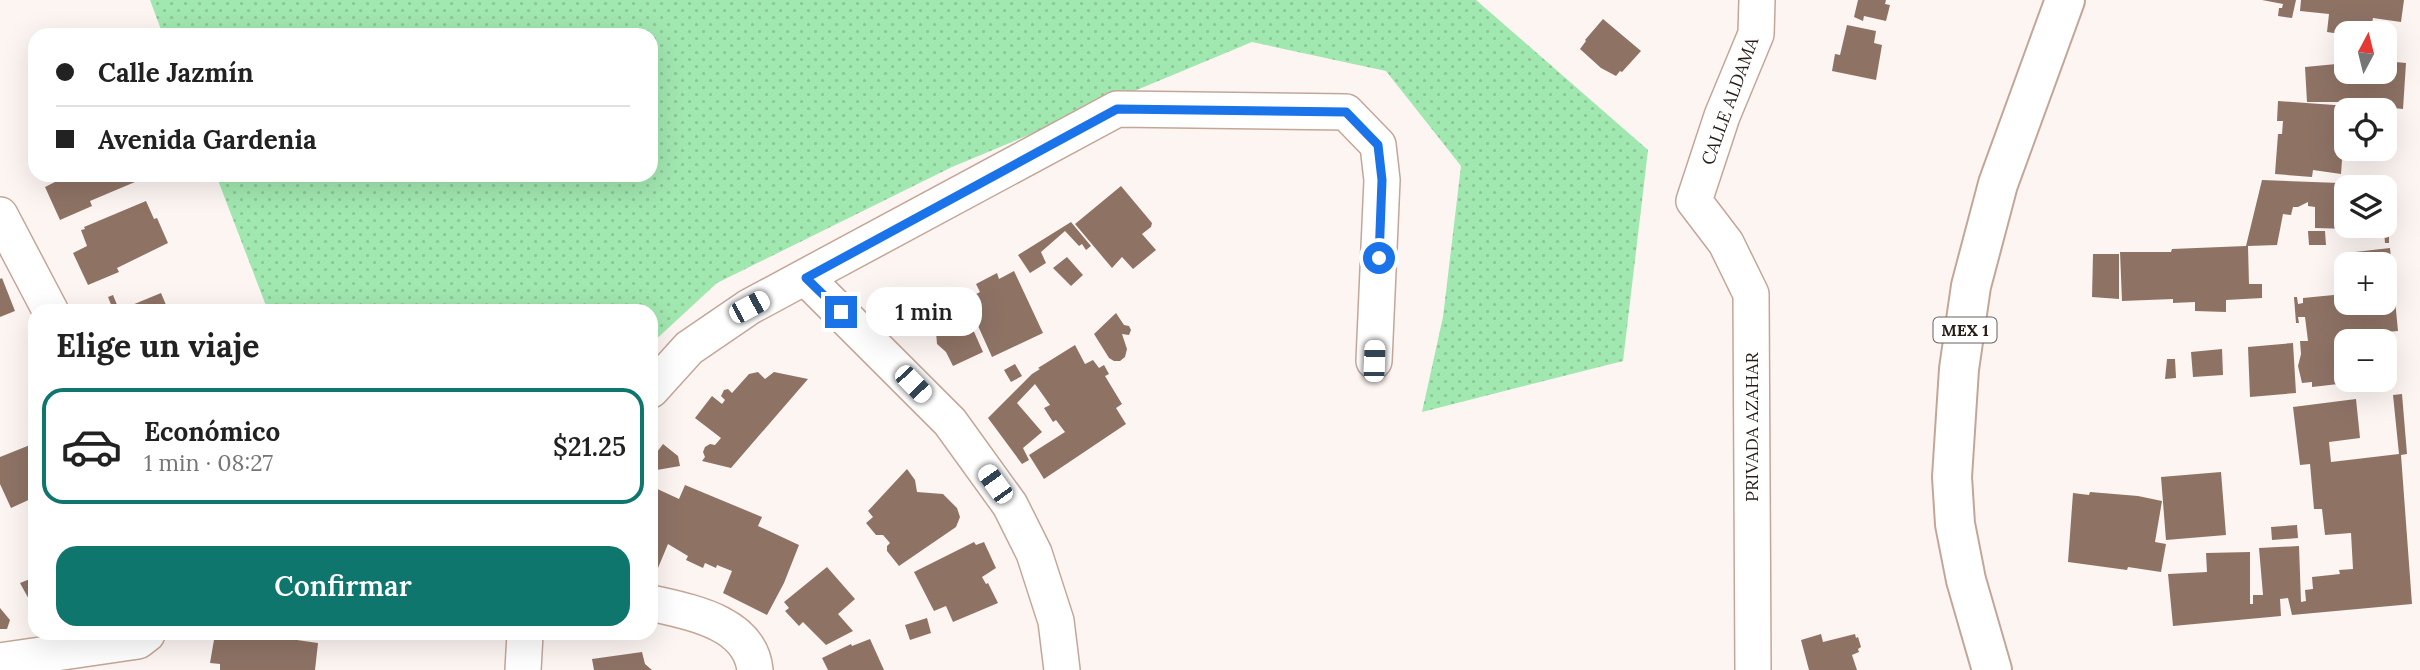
<!DOCTYPE html>
<html lang="es">
<head>
<meta charset="utf-8">
<style>
	:root { --surface:#fff; --page:#f6f6f6; --text:#222; --muted:#767676; --line:#e0e0e0; --accent:#0f766e }
	body { margin:0; font-family:Lora,serif; background:var(--page); color:var(--text); height:100vh; display:flex; flex-direction:column; font-size:26px; white-space:nowrap }
	* { box-sizing:border-box; margin:0 }
	p { font-size:23px; color:var(--muted) }
	.icon { flex:none; width:38px; height:38px; fill:none; stroke:currentColor; stroke-width:2; stroke-linecap:round; stroke-linejoin:round }
	.map { position:relative; flex:1; overflow:hidden }
	.side { position:absolute; left:28px; top:304px; width:630px; height:336px; display:flex; flex-direction:column; background:var(--surface); border-radius:21px; box-shadow:0 7px 28px #0002 }
	.side>* { flex:none }
	.guide { position:absolute; left:28px; top:28px; width:630px; height:154px; border-radius:21px; box-shadow:0 7px 28px #0002; display:grid; align-content:center; height:154px; padding:0 28px; background:var(--surface) }
	.needle { width:46px; rotate:7deg }
	.controls { position:absolute; left:2334px; top:21px; display:grid; gap:14px }
	.controls a { display:grid; place-items:center; width:63px; height:63px; border-radius:14px; background:var(--surface); box-shadow:0 7px 28px #0002; font-size:35px }
	.end { position:absolute; width:32px; height:32px; margin:-16px; border:9px solid #1a73e8; background:#fff; box-shadow:0 0 0 4px #fff }
	.from { border-radius:50% }
	.bubble { position:absolute; height:49px; border-radius:21px; background:var(--surface); box-shadow:0 7px 28px #0002; font-size:23px; font-weight:600; line-height:49px; text-align:center }
	.car { position:absolute; width:21px; height:42px; margin:-21px -10px; border-radius:9px; box-shadow:0 0 5px 2px #0007; background:linear-gradient(#fff 24%,#345 0 40%,#fff 0 76%,#345 0 86%,#fff 0) }
	.guide b { display:flex; align-items:center; gap:24px; height:66px; font-size:26px }
	.guide b+b { border-top:2px solid var(--line) }
	.guide i { width:18px; height:18px; background:var(--text) }
	ul { padding:0; list-style:none }
	li { display:flex; align-items:center; gap:21px; height:116px; margin:0 14px 10px; padding:0 14px; border:4px solid var(--line); border-radius:21px }
	li div { flex:1 }
	li b { display:block; font-size:26px }
	li em { font-style:normal; font-weight:600 }
	li.on { border-color:var(--accent) }
	li>.icon { width:63px; height:63px; stroke-width:1.5 }
	h2 { padding:0 28px; font-size:32px; line-height:84px }
	.cta { display:flex; gap:14px; margin-top:auto; padding:14px 28px }
	.cta a { flex:1; height:80px; border-radius:21px; background:var(--accent); color:#fff; font-size:28px; font-weight:600; line-height:80px; text-align:center }
	.map>svg:first-child { display:block }
	.grass { fill:url(#grass-dots) }
	.building { fill:#8e7365; fill-rule:evenodd }
	.lines { fill:none; stroke-linecap:round; stroke-linejoin:round }
	.minor-casing { stroke:#c4a698; stroke-width:38 }
	.primary-casing { stroke:#c4a698; stroke-width:42 }
	.minor { stroke:#fff; stroke-width:35 }
	.primary { stroke:#fff; stroke-width:38 }
	.route { stroke:#1a73e8; stroke-width:9 }
	.labels { text-anchor:middle; stroke-width:7; stroke-linejoin:round; paint-order:stroke }
	.shield { fill:#fff; stroke:#68615d; stroke-width:2 }
	.shield-label { font-size:16px; font-weight:bold; fill:#281d17 }
	.street-label { font-size:18px; fill:#281d17; stroke:#fff }
</style>
</head>
<body>
<div class="map">
<svg width="2420" height="670" viewBox="0 0 2420 670">
	<defs>
		<pattern id="grass-dots" width="8" height="8" patternUnits="userSpaceOnUse" patternTransform="scale(1.75)"><rect width="8" height="8" fill="#a1e7b0"/><path d="M2 2h.1M6 6h.1" fill="none" stroke="#8bc697" stroke-width="1.8" stroke-linecap="round"/></pattern>
	</defs>
	<rect width="100%" height="100%" fill="#fcf5f2"/>
	<!-- grass -->
	<path class="grass" d="M150,0H1476L1648,150L1623,361L1422,412L1443,317L1461,166L1386,71L1252,42L952,167L717,283L651,344V312L268,311L216,175H651V35H163Z"/>
	<!-- building -->
	<path class="building" d="M1858,0H1886L1885,4L1890,5L1886,21L1864,16L1863,21L1854,17Z
		M2262,0H2296L2292,18L2278,16L2279,8H2282L2283,4Z
		M2301,0H2404L2401,22L2373,18L2370,33H2347V35L2327,32L2329,14L2300,11Z
		M1603,19L1641,51L1622,72L1620,71L1616,76L1601,68L1580,49L1586,41L1585,40Z
		M1847,25L1876,31L1874,43L1882,45L1876,80L1832,71L1835,54L1840,55Z
		M2385,61L2406,63L2403,109L2363,105V102H2307L2305,67L2347,63V72H2371V78L2377,79V72H2385Z
		M2278,101L2348,106L2346,146H2343L2341,174L2313,170L2312,177L2275,174L2278,134H2282L2283,121H2277Z
		M56,175H138L133,177L135,182L90,201L92,206L60,220L45,187L59,180Z
		M2262,180L2392,185V229H2389V243H2385L2384,230L2315,228V207L2308,206V202L2298,207H2293L2291,215L2283,214L2277,245L2248,246L2249,284H2262V298L2226,300V312L2195,311V302L2173,303V299L2122,301L2120,252H2171L2172,249L2246,246ZM2347,187H2385V226H2347Z
		M1121,186L1152,223L1151,227L1142,234L1156,250L1133,269L1122,257L1112,268L1075,224Z
		M146,201L154,219L157,218L168,243L117,268L119,272L88,285L73,253L87,246L81,230L85,229L84,227Z
		M1071,222L1091,246L1086,250L1082,244L1079,246L1065,231L1041,252L1046,263L1030,273L1018,255Z
		M2308,231H2325L2326,245H2309Z
		M2390,248L2398,331L2363,334L2364,341H2349L2348,336L2335,338V347L2347,346V380H2356V382L2312,387V382L2302,383L2298,366L2301,354L2300,341H2308L2305,317H2298L2299,323H2296L2294,297H2297L2298,304L2303,303V298L2344,294L2347,303H2385V264H2357L2355,252Z
		M2093,254H2119V299L2092,297Z
		M1067,257L1083,275L1071,286L1053,268Z
		M1014,271L1043,333L992,357L966,299L980,292L976,284L997,273L999,279Z
		M2,278L15,311L0,317V279Z
		M955,289L983,352L953,366L946,352L937,344L936,332L927,314L939,308L935,299Z
		M161,293L169,312H134L132,305Z
		M113,295L120,312H114L108,297Z
		M1116,313L1124,325L1129,326L1131,330L1129,335L1122,334L1127,349L1125,357L1120,361H1114L1109,358L1094,334Z
		M2293,343L2296,393L2250,397L2248,347Z
		M2385,344H2393L2395,377L2385,379Z
		M1075,345L1085,364L1093,360L1099,368L1104,365L1109,374L1105,376L1122,404L1116,408L1126,424L1044,479L1029,455L1065,432L1056,420L1053,422L1044,408L1050,405L1035,384L1017,403L1042,432L1023,448L1029,460L1022,464L988,418L1032,374L1040,369L1038,368Z
		M2222,349L2223,375L2193,377L2191,352Z
		M2167,359H2175L2176,378L2165,379Z
		M1015,364L1022,376L1011,382L1004,370Z
		M758,372L765,379L774,372L808,379L731,468L702,461L705,457L703,452L705,447L710,444L715,445L721,438L695,418L712,396L722,404L725,400L721,396L724,390L728,389L732,393L749,374Z
		M2402,394L2407,454L2401,455L2412,604L2292,615L2288,598L2280,599L2281,616L2173,626L2168,574L2207,572L2206,553L2250,552V604H2253V595H2263L2259,548L2299,546L2301,602L2306,601L2305,590L2313,589L2312,577L2340,574L2339,570L2353,569L2351,533L2325,535L2322,509H2314L2310,464L2300,465L2293,407L2356,399L2360,438L2329,442L2331,462L2399,454L2393,395Z
		M35,443V497L11,508L0,484V457Z
		M663,444L678,456L680,466L651,471V460Z
		M907,469L915,480L917,492L943,494L957,508L960,517L956,527L899,566L887,551V546L890,543L883,535H876L866,523L873,517L868,511Z
		M2221,472L2226,535L2166,540L2161,477Z
		M685,485L762,517L758,526L799,545L784,583L767,615L723,593L732,571L717,565L716,568L705,563L703,568L686,560L688,556L668,544L658,568L651,565V486L679,499Z
		M2090,492L2138,496L2162,501L2155,542L2166,544L2161,572L2128,567L2127,570L2068,562L2073,493L2089,495Z
		M2297,525L2298,538L2272,540L2271,527Z
		M974,542L976,545L984,542L996,568L982,577L986,584L988,583L998,603L953,622L946,606L934,611L914,572Z
		M827,567L855,599L838,614L853,631L826,645L803,622L799,626L785,611L789,608L784,602Z
		M35,577V602L31,603L20,583Z
		M0,608L10,620L7,629H0Z
		M927,618L931,633L910,640L905,625Z
		M215,634H255L318,643L315,670H220V664L210,663Z
		M1821,634L1823,642L1855,634L1856,638L1858,637L1861,647L1858,649L1859,652L1852,655L1857,670H1809L1801,640Z
		M870,639L884,670H828L822,658L851,644L852,646Z
		M642,652L645,664L652,670H594L592,659Z"/>
	<g class="lines">
		<defs>
			<path id="minor" d="M0,215L51,312
				M806,278L950,422L1010,505L1034,553L1056,621L1062,670
				M651,390L689,348L749,307L1117,109L1346,112L1378,145L1382,180L1374,361
				M651,603C690,612 750,622 755,670
				M0,661L138,641L147,634
				M523,670L525,634
				M1753,670L1751,294L1726,243L1694,201L1722,116L1756,34L1757,0"/>
			<path id="primary" d="M1992,670L1966,580L1955,524L1952,477L1959,369L1971,286L1998,184L2065,0"/>
		</defs>
		<!-- minor casing -->
		<use href="#minor" class="minor-casing"/>
		<!-- primary casing -->
		<use href="#primary" class="primary-casing"/>
		<!-- minor -->
		<use href="#minor" class="minor"/>
		<!-- primary -->
		<use href="#primary" class="primary"/>
	</g>
	<g class="lines">
		<!-- route -->
		<path class="route" d="M841,312L806,278L1117,109L1346,112L1378,145L1382,180L1379,258"/>
	</g>
	<g class="labels">
		<!-- shield labels -->
		<rect class="shield" x="1933.5" y="317.5" width="63" height="25" rx="5"/>
		<g class="shield-label">
			<text x="1965" y="336">MEX 1</text>
		</g>
		<!-- street labels -->
		<g class="street-label">
			<text transform="translate(1730 101) rotate(-70)" y="6">CALLE ALDAMA</text>
			<text transform="translate(1752 427) rotate(-90)" y="6">PRIVADA AZAHAR</text>
		</g>
	</g>
</svg>
<div class="controls">
<a><svg class="needle" viewBox="-14 -14 28 28"><path d="M0-13l5 13h-10z" fill="#e53935"/><path d="M0 13l5-13h-10z" fill="#767676"/></svg></a>
<a><svg class="icon" aria-label="locate" viewBox="0 0 24 24"><circle cx="12" cy="12" r="6"/><path d="M12 2v4M12 18v4M2 12h4M18 12h4"/></svg></a>
<a><svg class="icon" aria-label="layers" viewBox="0 0 24 24"><path d="M12 4l9 5-9 5-9-5zM3 14l9 5 9-5"/></svg></a>
<a>+</a>
<a>−</a>
</div>
<i class="end from" style="left:1379px;top:258px"></i>
<i class="end" style="left:841px;top:312px"></i>
<div class="bubble" style="left:866px;top:287px;width:116px">1 min</div>
<i class="car" style="left:749px;top:307px;rotate:62deg"></i>
<i class="car" style="left:1374px;top:361px;rotate:2deg"></i>
<i class="car" style="left:913px;top:384px;rotate:136deg"></i>
<i class="car" style="left:995px;top:484px;rotate:324deg"></i>
<div class="guide">
<b><i class="from"></i>Calle Jazmín</b>
<b><i></i>Avenida Gardenia</b>
</div>
<section class="side">
<h2>Elige un viaje</h2>
<ul>
<li class="on"><svg class="icon" aria-label="car" viewBox="0 0 24 24"><path d="M5 17H2v-5l4-1 3-4h7l3 4 3 1v5h-3M9 17h6M6 11h13"/><circle cx="7" cy="17" r="2"/><circle cx="17" cy="17" r="2"/></svg><div><b>Económico</b><p>1 min · 08:27</p></div><em>$21.25</em></li>
</ul>
<div class="cta"><a>Confirmar</a></div>
</section>
</div>
</body>
</html>
